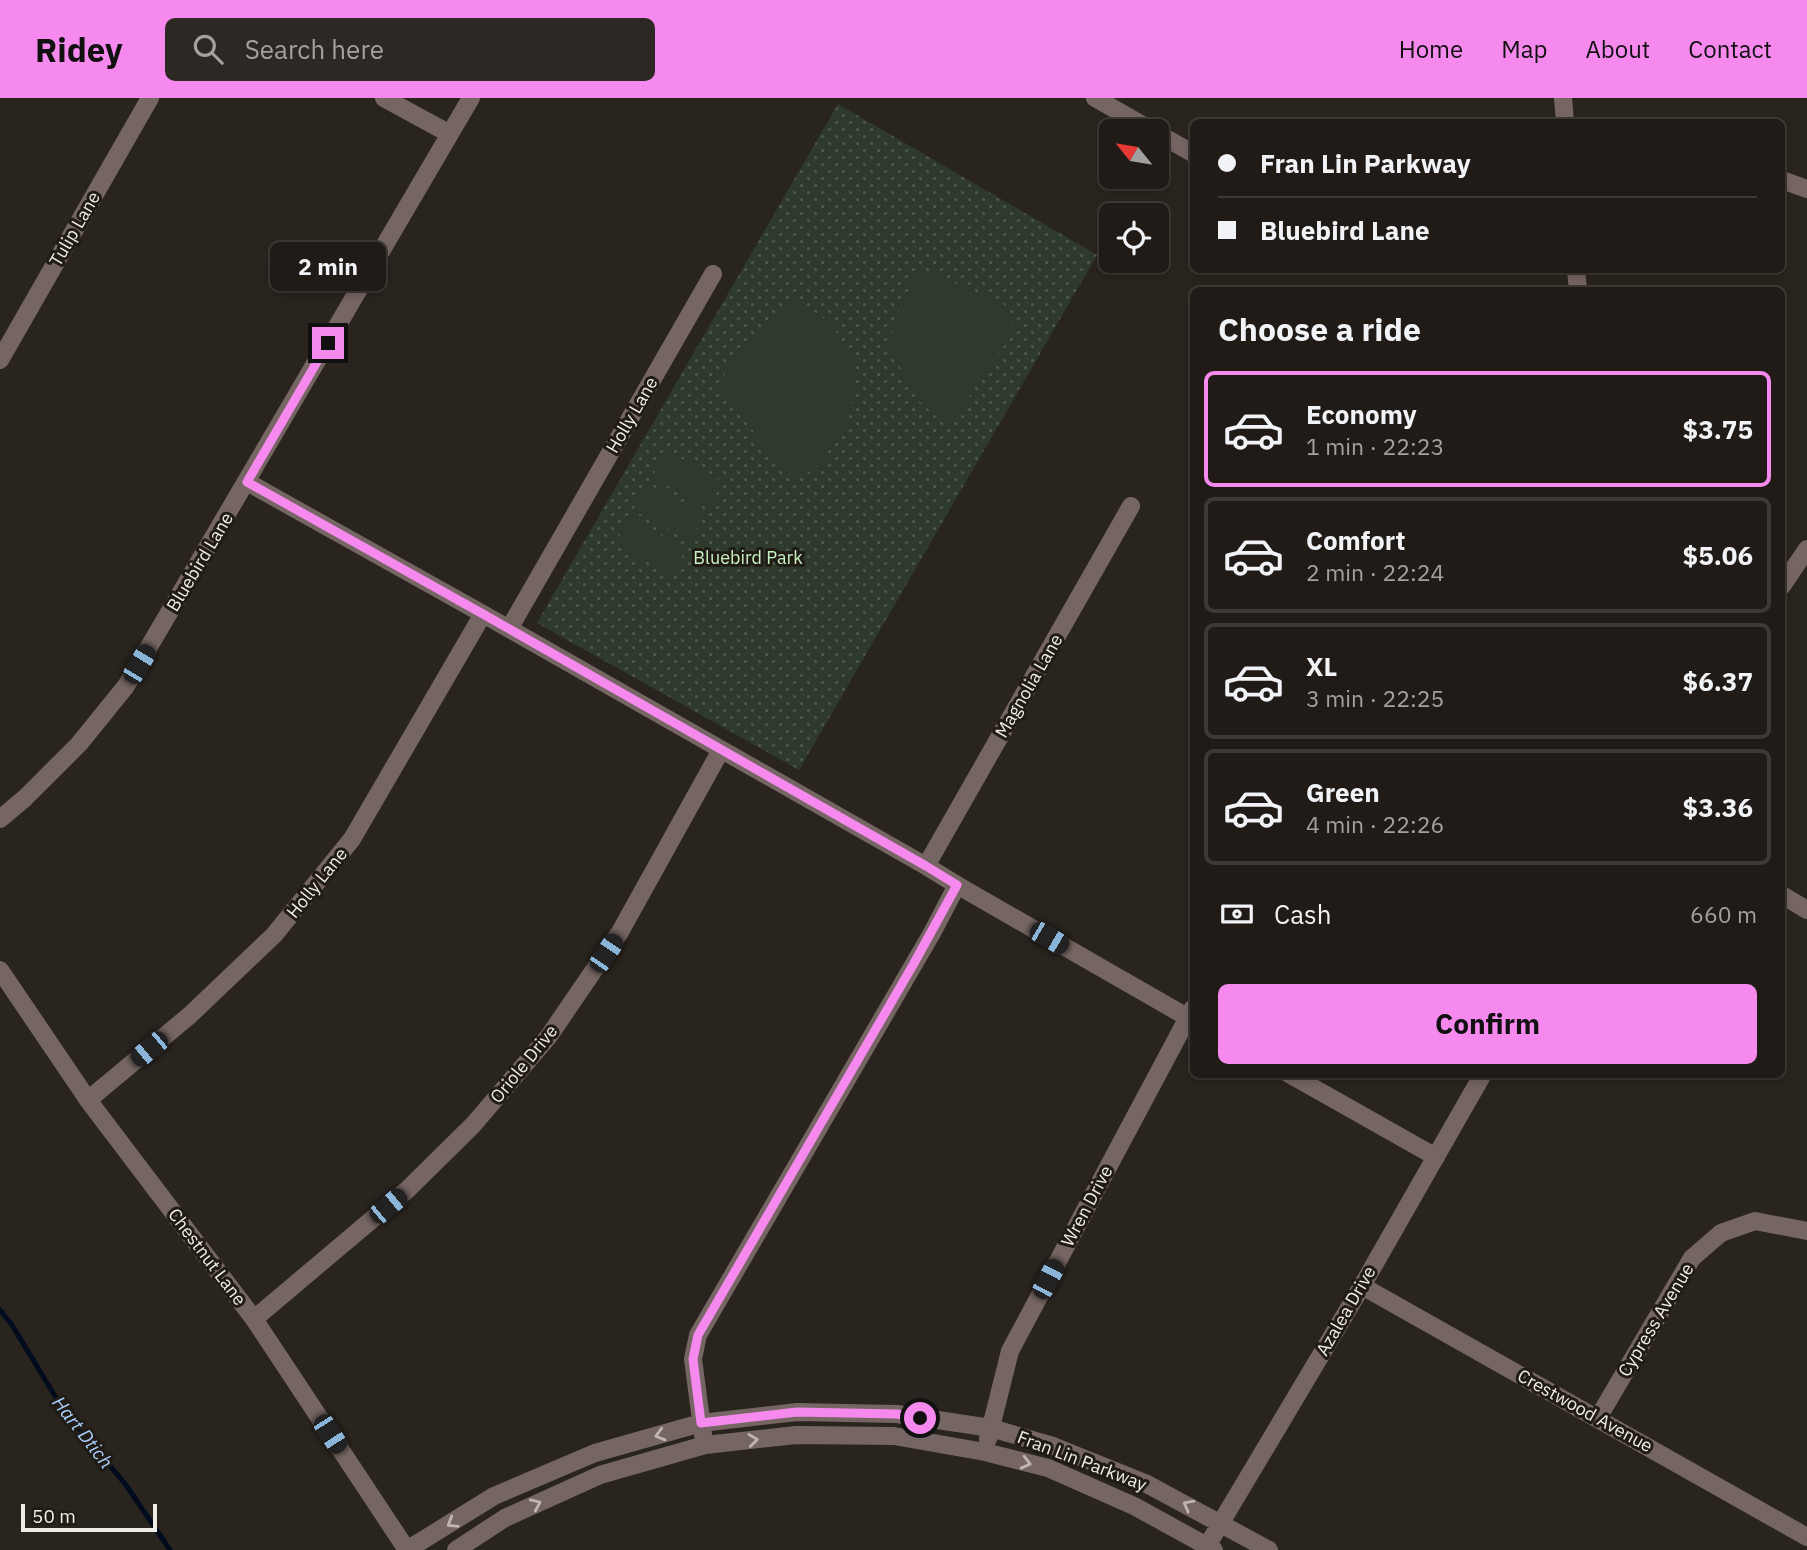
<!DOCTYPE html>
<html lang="en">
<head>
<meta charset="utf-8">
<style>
	:root { --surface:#201b16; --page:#2d2823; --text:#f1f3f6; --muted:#a2a1a1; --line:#3d3935; --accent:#f689ee }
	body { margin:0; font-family:"IBM Plex Sans",sans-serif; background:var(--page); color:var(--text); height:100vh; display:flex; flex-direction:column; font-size:26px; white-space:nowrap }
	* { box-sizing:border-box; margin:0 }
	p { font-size:23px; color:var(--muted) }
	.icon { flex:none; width:38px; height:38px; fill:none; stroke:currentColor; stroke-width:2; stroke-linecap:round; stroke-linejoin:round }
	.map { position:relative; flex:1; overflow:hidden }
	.panel { position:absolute; left:1190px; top:189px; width:595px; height:791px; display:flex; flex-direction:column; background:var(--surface); border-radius:10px; box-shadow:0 4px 10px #0003,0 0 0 2px var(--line) }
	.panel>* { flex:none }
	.banner { position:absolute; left:1190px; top:21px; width:595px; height:154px; border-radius:10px; box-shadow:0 4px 10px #0003,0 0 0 2px var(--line); display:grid; align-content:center; height:154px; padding:0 28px; background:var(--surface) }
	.needle { width:46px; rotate:300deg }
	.tools { position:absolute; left:1099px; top:21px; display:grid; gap:14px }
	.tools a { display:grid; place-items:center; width:70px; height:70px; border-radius:10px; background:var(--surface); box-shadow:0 4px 10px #0003,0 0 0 2px var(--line); font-size:35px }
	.scale { position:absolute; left:21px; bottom:18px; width:136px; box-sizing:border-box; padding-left:7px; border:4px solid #f0ece7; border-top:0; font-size:19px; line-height:24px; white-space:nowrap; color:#f0ece7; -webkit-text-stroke:5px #201b15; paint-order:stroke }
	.end { position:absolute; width:32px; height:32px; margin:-16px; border:9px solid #f689ee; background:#111; box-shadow:0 0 0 4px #111 }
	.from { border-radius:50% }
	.bubble { position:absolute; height:49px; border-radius:10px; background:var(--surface); box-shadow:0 4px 10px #0003,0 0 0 2px var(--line); font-size:23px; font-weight:700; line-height:49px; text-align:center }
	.car { position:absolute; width:21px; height:42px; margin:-21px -10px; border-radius:9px; box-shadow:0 0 5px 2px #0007; background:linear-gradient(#222 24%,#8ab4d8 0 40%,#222 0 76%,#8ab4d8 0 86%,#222 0) }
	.banner b { display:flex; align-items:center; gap:24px; height:66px; font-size:26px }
	.banner b+b { border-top:2px solid var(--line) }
	.banner i { width:18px; height:18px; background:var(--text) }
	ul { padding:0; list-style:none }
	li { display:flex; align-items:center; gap:21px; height:116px; margin:0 14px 10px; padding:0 14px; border:4px solid var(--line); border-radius:10px }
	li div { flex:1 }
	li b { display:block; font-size:26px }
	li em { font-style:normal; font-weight:700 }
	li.selected { border-color:var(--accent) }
	li>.icon { width:63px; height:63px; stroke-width:1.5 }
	h2 { padding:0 28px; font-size:32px; line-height:84px }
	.pay { display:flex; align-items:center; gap:18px; height:77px; padding:0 28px; font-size:26px }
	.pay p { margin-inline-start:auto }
	.button { display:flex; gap:14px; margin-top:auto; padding:14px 28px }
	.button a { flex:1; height:80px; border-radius:10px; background:var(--accent); color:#111; font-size:28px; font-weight:700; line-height:80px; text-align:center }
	header { display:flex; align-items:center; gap:42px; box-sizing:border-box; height:98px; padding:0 35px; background:var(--accent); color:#111 }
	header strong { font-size:33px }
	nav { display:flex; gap:38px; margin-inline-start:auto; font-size:24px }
	.search { width:490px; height:63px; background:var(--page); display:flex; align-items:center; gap:18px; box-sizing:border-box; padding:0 24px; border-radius:10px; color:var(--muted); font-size:26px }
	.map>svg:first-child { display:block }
	.park { fill:url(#park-dots) }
	.pitch { fill:#2e3b2c }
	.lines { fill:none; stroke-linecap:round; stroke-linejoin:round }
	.stream { stroke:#000b1e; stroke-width:5 }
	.minor { stroke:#766663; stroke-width:18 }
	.oneway { stroke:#bfb6b2 }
	.route { stroke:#f689ee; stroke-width:9 }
	.labels { text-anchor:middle; stroke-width:6; stroke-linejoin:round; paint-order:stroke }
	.street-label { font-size:18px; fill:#f0ece7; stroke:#201b15 }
	.park-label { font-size:18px; fill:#c8f1c1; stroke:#201b15 }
	.water-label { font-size:19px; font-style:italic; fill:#a9cffe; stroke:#201b15 }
</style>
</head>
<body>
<header>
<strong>Ridey</strong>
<div class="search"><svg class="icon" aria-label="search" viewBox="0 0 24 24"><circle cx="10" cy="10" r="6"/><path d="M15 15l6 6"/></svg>Search here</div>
<nav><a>Home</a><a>Map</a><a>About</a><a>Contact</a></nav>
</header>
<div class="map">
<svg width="1807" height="1452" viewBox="0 0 1807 1452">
	<defs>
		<pattern id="park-dots" width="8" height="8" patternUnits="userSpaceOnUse" patternTransform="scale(1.75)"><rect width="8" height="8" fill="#2e3b2c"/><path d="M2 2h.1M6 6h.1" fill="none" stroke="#4d584b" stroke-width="1.8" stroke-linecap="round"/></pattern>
	</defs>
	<rect width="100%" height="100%" fill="#2a241e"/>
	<!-- park -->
	<path class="park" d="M838,6L1097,157L799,672L537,525Z"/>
	<!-- pitch -->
	<path class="pitch" d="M920,170L1007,208L1014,233L948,329L918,302L900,270L889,245L900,210Z
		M793,198L832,227L855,268L850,316L822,364L793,386L722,291L726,267Z
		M666,352L723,384L708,410L652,379Z
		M648,386L705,417L690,443L633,412Z
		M630,420L686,451L672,477L615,446Z"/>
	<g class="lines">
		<!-- stream -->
		<path class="stream" d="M0,1212L12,1227L64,1313L126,1387L170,1452"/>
		<!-- minor -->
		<path class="minor" d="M384,0L450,36
			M1095,0L1153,33
			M1563,0L1565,24
			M1157,35L1194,56
			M1782,82L1807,91
			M1576,172L1578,192
			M0,262L150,0
			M247,384L483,516L926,768L957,787L1194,923
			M1782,488L1807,451
			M509,531L713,176
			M0,721L25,700L79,646L126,588L471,0
			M926,768L1131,408
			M1782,797L1807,812
			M0,872L88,1002L254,1221L407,1452
			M1289,976L1436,1059
			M88,1002L190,917L274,837L352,741L483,516
			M1362,1188L1807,1439
			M254,1221L407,1092L473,1027L549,938L620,834L721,652
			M1598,1320L1692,1160L1721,1135L1755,1123L1807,1133
			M703,1337L693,1261L698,1237L932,835L957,787
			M988,1341L1010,1253L1193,910
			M1207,1448L1362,1188L1483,976
			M407,1452L494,1398L595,1355L701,1325L797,1314L897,1316L991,1330L1053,1348L1145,1385L1269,1452
			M456,1452L505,1420L600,1377L705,1347L796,1337L894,1338L985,1354L1048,1370L1134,1408L1214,1452"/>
	</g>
	<!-- one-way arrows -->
	<defs><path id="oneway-chevron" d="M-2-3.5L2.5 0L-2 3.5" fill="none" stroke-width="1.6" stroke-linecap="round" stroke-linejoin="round" transform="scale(1.75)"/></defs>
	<g class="oneway">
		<use href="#oneway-chevron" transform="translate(660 1337) rotate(164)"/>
		<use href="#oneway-chevron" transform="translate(753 1342) rotate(-7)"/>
		<use href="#oneway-chevron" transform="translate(1026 1365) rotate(14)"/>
		<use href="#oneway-chevron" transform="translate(536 1406) rotate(-24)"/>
		<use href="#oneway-chevron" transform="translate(1188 1407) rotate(-152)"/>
		<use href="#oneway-chevron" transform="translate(452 1425) rotate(148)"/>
	</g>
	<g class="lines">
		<!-- route -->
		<path class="route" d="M328,245L247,384L483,516L926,768L957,787L913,867L698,1237L693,1261L701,1325L797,1314L897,1316L920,1320"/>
	</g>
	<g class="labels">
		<!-- street labels -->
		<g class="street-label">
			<text transform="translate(75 131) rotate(-60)" y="6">Tulip Lane</text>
			<text transform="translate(632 317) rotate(-60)" y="6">Holly Lane</text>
			<text transform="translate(200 464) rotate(-59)" y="6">Bluebird Lane</text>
			<text transform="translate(1029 588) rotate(-60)" y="6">Magnolia Lane</text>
			<text transform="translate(317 785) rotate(-51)" y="6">Holly Lane</text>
			<text transform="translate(524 966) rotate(-51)" y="6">Oriole Drive</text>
			<text transform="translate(1087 1108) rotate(-62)" y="6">Wren Drive</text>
			<text transform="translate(207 1159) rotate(53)" y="6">Chestnut Lane</text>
			<text transform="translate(1346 1213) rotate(-60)" y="6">Azalea Drive</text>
			<text transform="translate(1656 1222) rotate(-59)" y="6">Cypress Avenue</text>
			<text transform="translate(1585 1313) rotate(29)" y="6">Crestwood Avenue</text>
			<text transform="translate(1082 1363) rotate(21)" y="6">Fran Lin Parkway</text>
		</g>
		<!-- park labels -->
		<g class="park-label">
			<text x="748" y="466">Bluebird Park</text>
		</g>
		<!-- water labels -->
		<g class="water-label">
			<text transform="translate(83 1334) rotate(52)" y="7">Hart Dtich</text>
		</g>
	</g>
</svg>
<div class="tools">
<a><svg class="needle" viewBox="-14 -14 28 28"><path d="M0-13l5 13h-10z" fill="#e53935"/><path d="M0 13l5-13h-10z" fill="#a2a1a1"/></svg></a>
<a><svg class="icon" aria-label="locate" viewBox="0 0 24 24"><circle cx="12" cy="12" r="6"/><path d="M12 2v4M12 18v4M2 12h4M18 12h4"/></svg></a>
</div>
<div class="scale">50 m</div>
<i class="end from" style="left:920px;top:1320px"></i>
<i class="end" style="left:328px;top:245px"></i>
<div class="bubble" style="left:270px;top:144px;width:116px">2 min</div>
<i class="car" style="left:139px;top:566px;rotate:31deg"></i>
<i class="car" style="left:1049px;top:840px;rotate:120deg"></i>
<i class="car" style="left:606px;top:855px;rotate:34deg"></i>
<i class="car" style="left:149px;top:951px;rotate:230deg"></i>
<i class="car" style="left:388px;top:1108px;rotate:50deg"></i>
<i class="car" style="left:1048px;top:1181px;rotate:28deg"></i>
<i class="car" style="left:330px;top:1336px;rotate:147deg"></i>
<div class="banner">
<b><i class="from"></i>Fran Lin Parkway</b>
<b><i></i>Bluebird Lane</b>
</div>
<section class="panel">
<h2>Choose a ride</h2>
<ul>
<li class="selected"><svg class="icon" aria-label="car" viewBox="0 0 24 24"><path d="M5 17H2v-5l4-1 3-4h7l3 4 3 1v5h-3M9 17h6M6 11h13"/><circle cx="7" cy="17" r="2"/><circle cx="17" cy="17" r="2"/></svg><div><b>Economy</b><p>1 min · 22:23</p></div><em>$3.75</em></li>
<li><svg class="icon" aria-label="car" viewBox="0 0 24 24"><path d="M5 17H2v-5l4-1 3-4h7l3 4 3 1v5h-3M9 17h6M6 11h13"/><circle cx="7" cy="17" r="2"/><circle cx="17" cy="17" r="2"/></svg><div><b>Comfort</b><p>2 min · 22:24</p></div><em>$5.06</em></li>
<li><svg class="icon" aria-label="car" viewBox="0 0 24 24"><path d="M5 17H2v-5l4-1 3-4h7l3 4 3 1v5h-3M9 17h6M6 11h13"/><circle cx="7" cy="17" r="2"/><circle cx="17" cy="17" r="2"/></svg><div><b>XL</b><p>3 min · 22:25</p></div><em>$6.37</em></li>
<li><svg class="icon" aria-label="car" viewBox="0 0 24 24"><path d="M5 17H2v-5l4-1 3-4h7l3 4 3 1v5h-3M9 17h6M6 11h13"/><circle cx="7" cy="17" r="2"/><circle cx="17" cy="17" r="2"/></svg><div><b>Green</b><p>4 min · 22:26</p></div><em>$3.36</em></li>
</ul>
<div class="pay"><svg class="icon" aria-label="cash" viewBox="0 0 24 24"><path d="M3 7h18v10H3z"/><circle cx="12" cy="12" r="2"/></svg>Cash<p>660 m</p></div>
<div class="button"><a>Confirm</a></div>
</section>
</div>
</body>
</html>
